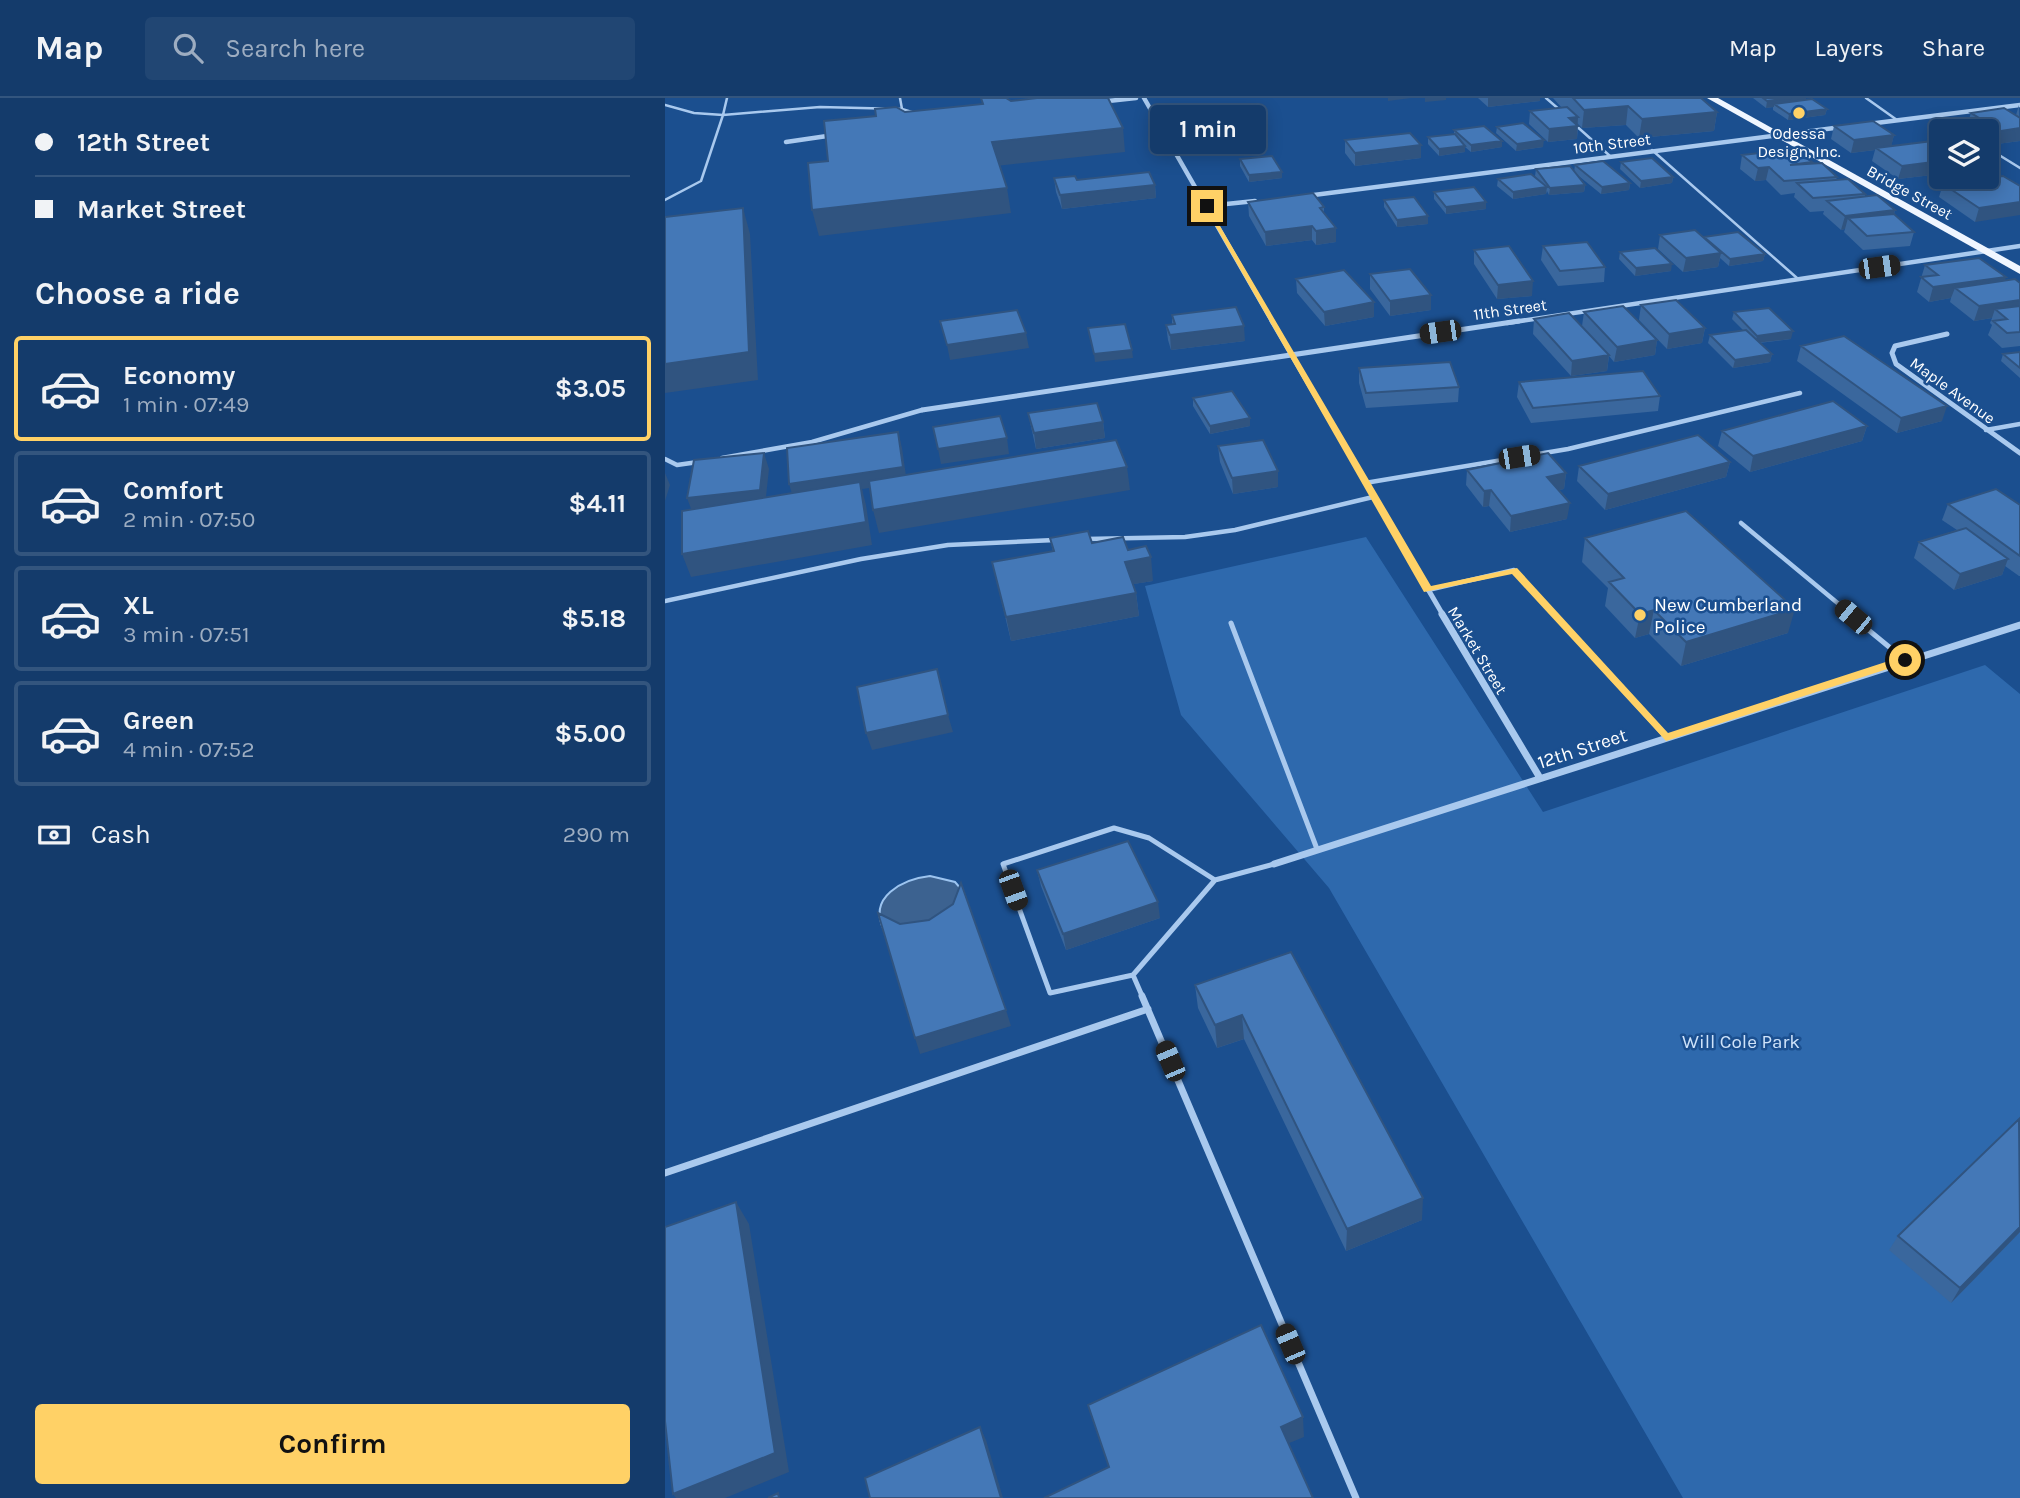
<!DOCTYPE html>
<html lang="en">
<head>
<meta charset="utf-8">
<style>
	:root { --surface:#143b6b; --page:#214673; --text:#f1f3f6; --muted:#9dadc1; --line:#33557e; --accent:#ffd166 }
	body { margin:0; font-family:Karla,sans-serif; background:var(--page); color:var(--text); height:100vh; display:flex; flex-direction:column; font-size:26px; white-space:nowrap }
	* { box-sizing:border-box; margin:0 }
	p { font-size:23px; color:var(--muted) }
	.icon { flex:none; width:38px; height:38px; fill:none; stroke:currentColor; stroke-width:2; stroke-linecap:round; stroke-linejoin:round }
	.map { position:relative; flex:1; overflow:hidden }
	.details { display:flex; flex-direction:column; background:var(--surface); width:665px }
	.details>* { flex:none }
	.banner { display:grid; align-content:center; height:154px; padding:0 35px; background:var(--surface) }
	.buttons { position:absolute; left:1264px; top:21px; display:grid; gap:14px }
	.buttons a { display:grid; place-items:center; width:70px; height:70px; border-radius:7px; background:var(--surface); box-shadow:0 4px 18px #0003,0 0 0 2px var(--line); font-size:35px }
	.end { position:absolute; width:32px; height:32px; margin:-16px; border:9px solid #ffd166; background:#111; box-shadow:0 0 0 4px #111 }
	.from { border-radius:50% }
	.bubble { position:absolute; height:49px; border-radius:7px; background:var(--surface); box-shadow:0 4px 18px #0003,0 0 0 2px var(--line); font-size:23px; font-weight:700; line-height:49px; text-align:center }
	.car { position:absolute; width:21px; height:42px; margin:-21px -10px; border-radius:9px; box-shadow:0 0 5px 2px #0007; background:linear-gradient(#222 24%,#8ab4d8 0 40%,#222 0 76%,#8ab4d8 0 86%,#222 0) }
	.banner b { display:flex; align-items:center; gap:24px; height:66px; font-size:26px }
	.banner b+b { border-top:2px solid var(--line) }
	.banner i { width:18px; height:18px; background:var(--text) }
	ul { padding:0; list-style:none }
	li { display:flex; align-items:center; gap:21px; height:105px; margin:0 14px 10px; padding:0 21px; border:4px solid var(--line); border-radius:7px }
	li div { flex:1 }
	li b { display:block; font-size:26px }
	li em { font-style:normal; font-weight:700 }
	li.selected { border-color:var(--accent) }
	li>.icon { width:63px; height:63px; stroke-width:1.5 }
	h2 { padding:0 35px; font-size:32px; line-height:84px }
	.pay { display:flex; align-items:center; gap:18px; height:77px; padding:0 35px; font-size:26px }
	.pay p { margin-inline-start:auto }
	.button { display:flex; gap:14px; margin-top:auto; padding:14px 35px }
	.button a { flex:1; height:80px; border-radius:7px; background:var(--accent); color:#111; font-size:28px; font-weight:700; line-height:80px; text-align:center }
	header { display:flex; align-items:center; gap:42px; box-sizing:border-box; height:98px; padding:0 35px; background:var(--surface); border-bottom:2px solid var(--line) }
	header strong { font-size:33px }
	nav { display:flex; gap:38px; margin-inline-start:auto; font-size:24px }
	.search { width:490px; height:63px; background:var(--page); display:flex; align-items:center; gap:18px; box-sizing:border-box; padding:0 24px; border-radius:7px; color:var(--muted); font-size:26px }
	main { display:flex; flex:1; min-height:0 }
	.map>svg:first-child { display:block }
	.green { fill:#2e69ad }
	.water { fill:#3c6290; stroke:#9cc4f0; stroke-width:2 }
	.lines { fill:none; stroke-linecap:round; stroke-linejoin:round }
	.lane-far3 { stroke:#a9c9ee; stroke-width:2.5 }
	.lane-far2 { stroke:#a9c9ee; stroke-width:4.5 }
	.lane-far1 { stroke:#a9c9ee; stroke-width:5 }
	.lane { stroke:#a9c9ee; stroke-width:7 }
	.street-far2 { stroke:#a9c9ee; stroke-width:4.5 }
	.street-far1 { stroke:#a9c9ee; stroke-width:5 }
	.street { stroke:#a9c9ee; stroke-width:7 }
	.primary { fill:#f0f6ff; fill-rule:evenodd }
	.wall { fill:#3a679d }
	.shaded-wall { fill:#305480 }
	.building { fill:#4478b7; stroke:#305480; stroke-width:2 }
	.route { fill:#ffd166 }
	.poi-dot { fill:#ffd166; stroke:#1b4f8f; stroke-width:2.5 }
	.labels { text-anchor:middle; stroke-width:5; stroke-linejoin:round; paint-order:stroke }
	.far-poi-label { font-size:16px; fill:#fff; stroke:#1b4f8f }
	.far-street-label { font-size:16px; fill:#fff; stroke:#1b4f8f }
	.poi-label { font-size:19px; fill:#fff; stroke:#1b4f8f; text-anchor:start }
	.street-label { font-size:19px; fill:#fff; stroke:#1b4f8f }
	.park-label { font-size:19px; fill:#cfe3fa; stroke:#1b4f8f }
</style>
</head>
<body>
<header>
<strong>Map</strong>
<div class="search"><svg class="icon" aria-label="search" viewBox="0 0 24 24"><circle cx="10" cy="10" r="6"/><path d="M15 15l6 6"/></svg>Search here</div>
<nav><a>Map</a><a>Layers</a><a>Share</a></nav>
</header>
<main>
<section class="details">
<div class="banner">
<b><i class="from"></i>12th Street</b>
<b><i></i>Market Street</b>
</div>
<h2>Choose a ride</h2>
<ul>
<li class="selected"><svg class="icon" aria-label="car" viewBox="0 0 24 24"><path d="M5 17H2v-5l4-1 3-4h7l3 4 3 1v5h-3M9 17h6M6 11h13"/><circle cx="7" cy="17" r="2"/><circle cx="17" cy="17" r="2"/></svg><div><b>Economy</b><p>1 min · 07:49</p></div><em>$3.05</em></li>
<li><svg class="icon" aria-label="car" viewBox="0 0 24 24"><path d="M5 17H2v-5l4-1 3-4h7l3 4 3 1v5h-3M9 17h6M6 11h13"/><circle cx="7" cy="17" r="2"/><circle cx="17" cy="17" r="2"/></svg><div><b>Comfort</b><p>2 min · 07:50</p></div><em>$4.11</em></li>
<li><svg class="icon" aria-label="car" viewBox="0 0 24 24"><path d="M5 17H2v-5l4-1 3-4h7l3 4 3 1v5h-3M9 17h6M6 11h13"/><circle cx="7" cy="17" r="2"/><circle cx="17" cy="17" r="2"/></svg><div><b>XL</b><p>3 min · 07:51</p></div><em>$5.18</em></li>
<li><svg class="icon" aria-label="car" viewBox="0 0 24 24"><path d="M5 17H2v-5l4-1 3-4h7l3 4 3 1v5h-3M9 17h6M6 11h13"/><circle cx="7" cy="17" r="2"/><circle cx="17" cy="17" r="2"/></svg><div><b>Green</b><p>4 min · 07:52</p></div><em>$5.00</em></li>
</ul>
<div class="pay"><svg class="icon" aria-label="cash" viewBox="0 0 24 24"><path d="M3 7h18v10H3z"/><circle cx="12" cy="12" r="2"/></svg>Cash<p>290 m</p></div>
<div class="button"><a>Confirm</a></div>
</section>
<div class="map">
<svg width="1355" height="1400" viewBox="0 0 1355 1400">
	<rect width="100%" height="100%" fill="#1b4f8f"/>
	<!-- green -->
	<path class="green" d="M701,439L878,714L1320,567L1355,596V1400H1018L664,790L516,617L480,488Z"/>
	<!-- water -->
	<path class="water" d="M265,778L290,784L297,792L293,822L219,832C202,799 238,781 265,778Z"/>
	<g class="lines">
		<!-- lane-far3 -->
		<path class="lane-far3" d="M62,0L58,17L155,9L237,11L250,15
			M235,0L237,11
			M881,0L896,13
			M1201,0L1232,22
			M0,7L29,15L58,17L36,83L0,102
			M1272,17L1297,33
			M908,25L945,58
			M1321,49L1355,70
			M987,52L1132,180"/>
		<!-- lane-far2 -->
		<path class="lane-far2" d="M1321,332L1355,326
			M57,360L147,344L257,312
			M0,361L12,367L33,364
			M700,385L903,351L1135,295
			M1076,425L1187,517
			M421,441L520,439L570,432L708,399
			M763,492L849,472L890,517
			M0,503L196,461L283,447L390,442"/>
		<!-- lane-far1 -->
		<path class="lane-far1" d="M889,516L1001,639
			M1184,516L1240,562
			M566,525L652,751
			M468,877L385,895L338,766L449,730L484,740L550,782
			M478,900L468,877L550,782L609,766"/>
		<!-- lane -->
		<path class="lane" d="M477,898L691,1400
			M0,1075L483,911"/>
		<!-- street-far2 -->
		<path class="street-far2" d="M479,0L608,225
			M434,4L471,0
			M1203,26L1355,7
			M121,44L169,37
			M641,98L1177,29
			M542,108L590,103
			M842,225L1355,148"/>
		<!-- street-far1 -->
		<path class="street-far1" d="M607,223L778,517
			M1282,236L1230,248L1227,255L1231,266L1355,355
			M257,312L854,223"/>
		<!-- street -->
		<path class="street" d="M777,516L875,680
			M609,766L1355,527"/>
		<!-- primary -->
		<path class="primary" d="M1042,0H1053L1355,168V176Z"/>
	</g>
	<!-- wall -->
	<path class="wall" d="M813,0H875V3L823,9Z
		M888,0H1036L1052,14L1049,33L974,40L961,27L917,30L912,25L913,28L912,41L883,44L864,26L865,13L897,10Z
		M1088,0H1141V2L1162,11L1160,17L1123,22L1108,12V9L1101,10Z
		M1354,7L1355,43L1332,46L1321,39V33H1311L1302,27L1306,15L1351,17Z
		M528,14L589,24L534,30L528,20Z
		M1169,28L1229,37L1226,48L1276,42V76L1233,81L1207,63L1210,52L1186,55L1166,41Z
		M832,29L878,49L851,53L831,35Z
		M789,32L837,43V49L806,54L800,49V54L774,58L763,46V39L789,36Z
		M680,42L756,60L690,68L680,55Z
		M1077,57L1147,64V66L1172,79L1171,82L1200,96V99L1230,112L1229,116L1249,134L1245,148L1198,152L1179,134L1180,131L1176,132L1158,116L1159,113L1145,114L1129,99L1130,95L1116,97L1101,82L1090,83L1075,71Z
		M575,61L617,74V80L584,84L575,68Z
		M956,64L1008,79L1007,85L975,90L955,71Z
		M910,67L965,85L964,92L936,96L910,75L920,87L919,94L884,97L882,93L881,96L848,101L832,88L833,81L873,82L870,78L871,71L909,74Z
		M389,80L490,87L491,100L397,111L391,94Z
		M1278,86L1355,88L1310,124L1274,99Z
		M769,94L821,104V111L781,116L769,101Z
		M719,102L763,118V126L732,129L719,109Z
		M583,104L659,109V115L671,144L651,147L647,142L601,148L584,118Z
		M995,137L1039,140V139L1100,156L1098,163L1064,168L1055,160L1053,169L1018,174L993,151Z
		M878,148L940,169L939,184L893,188L876,162Z
		M809,152L867,198L832,201L809,166Z
		M955,154L1006,173L970,178L954,161Z
		M1260,167L1340,183L1355,185V248L1337,250L1323,237L1327,227L1325,225L1327,220L1309,223L1285,204L1286,200L1264,204L1252,194Z
		M705,176L766,197V212L725,218L705,191Z
		M631,181L709,219L660,228L632,195Z
		M976,207L1040,230L1037,245L1002,251L974,222Z
		M919,214L992,242L990,257L949,264L944,258L942,273L906,278L868,236L869,221L917,228Z
		M1069,214L1126,241L1094,245L1107,256L1105,264L1068,270L1043,245L1045,237L1078,232L1067,221Z
		M507,217L580,243L506,252L503,242L501,227L507,226Z
		M1136,248L1277,323L1232,335L1132,263Z
		M1355,254V280L1336,263L1338,256Z
		M694,270L794,289L793,304L701,310L694,285Z
		M854,284L995,298L993,313L866,325L852,299Z
		M528,300L585,328L545,336L528,308Z
		M363,315L438,324L440,340L371,351Z
		M1202,328L1197,343L1085,374L1053,348L1057,333Z
		M553,348L613,389L568,396L555,364Z
		M1065,364L1061,379L940,412L912,383L914,368Z
		M802,372L901,375L899,391L893,392L902,421L845,434L824,408L818,409L801,387Z
		M1283,406L1355,407V478H1354L1340,468L1337,477L1289,492L1249,460L1254,444L1292,432L1277,422Z
		M385,440L427,445L463,452L488,483L468,486L471,495L474,518L346,543L327,464L388,454Z
		M920,440L1123,535L1016,568L984,536L970,540L940,508L943,490L917,464Z
		M372,772L495,820L401,852L376,788Z
		M626,854L757,1122L681,1153L579,941L552,950L533,910L530,887Z
		M1355,1134L1286,1205L1224,1152L1233,1138Z"/>
	<!-- shaded-wall -->
	<path class="shaded-wall" d="M723,0H746L723,3Z
		M760,0H781V2L760,4Z
		M823,0H875V3L823,9Z
		M1126,0H1141L1140,4L1109,6V9L1101,10L1102,3Z
		M963,8L961,27L917,30L919,12Z
		M1162,11L1160,17L1123,22L1124,16Z
		M1052,14L1049,33L974,40L977,21Z
		M589,17V24L534,30V23Z
		M913,19L912,41L883,44L884,31L904,20Z
		M458,30L460,54L331,68L327,44Z
		M1355,30V43L1332,46L1336,33Z
		M1229,37L1226,50H1211L1210,52L1186,55L1189,42Z
		M879,42L878,49L851,53L852,46Z
		M837,43V49L806,54V47Z
		M756,47V60L690,68V55Z
		M800,48V54L774,58V51Z
		M1276,63V76L1233,81L1237,68Z
		M1104,69L1101,82L1090,83L1093,70Z
		M617,74V80L584,84V77Z
		M1008,79L1007,85L975,90L976,83Z
		M965,85L964,92L936,96L937,89Z
		M490,87L491,100L397,111L395,97Z
		M920,87L919,94L884,97L885,90Z
		M882,89L881,96L848,101V94Z
		M342,90L346,115L154,138L147,112Z
		M821,104V111L781,116V109Z
		M1355,104V117L1310,124L1314,110Z
		M78,110L85,136L93,282L0,295V266Z
		M1230,112L1226,126L1183,120L1180,131L1176,132L1180,118Z
		M763,118V126L732,129V122Z
		M647,128V142L601,148L600,134Z
		M671,130V144L651,147V133Z
		M1056,155L1053,169L1018,174L1021,160Z
		M1100,156L1098,163L1064,168L1065,161Z
		M1007,166L1006,173L970,178L971,170Z
		M1341,179L1336,194L1290,190L1286,200L1264,204L1268,189Z
		M868,183L867,198L832,201L833,187Z
		M766,197V212L725,218V203Z
		M1355,202V216L1330,211L1327,220L1309,223L1314,208Z
		M709,204V219L660,228L659,214Z
		M579,228L580,243L506,252L505,237Z
		M1040,230L1037,245L1002,251L1004,236Z
		M1128,233L1126,241L1090,245L1092,238Z
		M361,235L364,250L285,262L282,247Z
		M992,242L990,257L949,264L952,249Z
		M467,252L468,260L430,264L429,256Z
		M1107,256L1105,264L1068,270L1070,262Z
		M944,257L942,273L906,278L907,263Z
		M1282,308L1277,323L1232,335L1236,320Z
		M585,320V328L545,336V328Z
		M438,324L440,340L371,351L369,335Z
		M1202,328L1197,343L1085,374L1088,358Z
		M233,334L237,350L242,385L197,391L201,407L207,447L26,479L17,456L129,402L124,386Z
		M342,340L344,356L276,366L273,351Z
		M99,355L104,371L100,408L28,416L22,400Z
		M1065,364L1061,379L940,412L943,396Z
		M462,369L465,392L214,435L208,412Z
		M613,373V389L568,396L567,380Z
		M0,375L5,387L0,403Z
		M901,375L899,391L880,395L882,379Z
		M826,392L824,408L818,409L819,393Z
		M905,405L902,421L845,434L846,418Z
		M486,459L488,483L463,487L460,464Z
		M1343,461L1337,477L1289,492L1295,476Z
		M471,495L474,518L346,543L341,519Z
		M1130,511L1123,535L1016,568L1021,544Z
		M989,512L984,536L970,540L975,516Z
		M283,617L288,634L207,652L201,635Z
		M493,804L495,820L401,852L398,836Z
		M341,912L346,928L255,956L250,940Z
		M577,917L579,941L552,950L550,927Z
		M758,1100L757,1122L681,1153L682,1131Z
		M71,1104L84,1126L124,1374L60,1400H11L8,1396Z
		M1355,1129V1134L1286,1205L1295,1190Z
		M638,1319L639,1339L617,1348L616,1329Z
		M315,1329L321,1342L338,1400H336Z"/>
	<!-- building -->
	<path class="building" d="M316,0H341L346,3L372,0H443L458,30L327,44L342,90L147,112L143,65L163,63L159,23L211,18L210,11L231,9L240,14L318,6Z
		M908,0H1036L1052,14L977,21L963,8L919,12Z
		M1098,0H1126L1102,3Z
		M1147,1L1162,11L1124,16L1109,6Z
		M582,8L589,17L534,23L528,14Z
		M902,9L913,19L904,20L913,28L884,31L865,13Z
		M1339,10L1355,20V30L1336,33L1306,15Z
		M1208,23L1229,37L1189,42L1169,28Z
		M858,25L879,42L852,46L832,29Z
		M819,28L837,43L806,47L789,32Z
		M745,35L756,47L690,55L680,42Z
		M790,36L800,48L774,51L763,39Z
		M1276,42V63L1237,68L1211,50Z
		M1131,51L1147,64L1125,67L1157,65L1172,79L1119,83L1104,69L1093,70L1077,57Z
		M607,58L617,74L584,77L575,61Z
		M987,60L1008,79L976,83L956,64Z
		M938,63L965,85L937,89L910,67Z
		M905,68L920,87L885,90L871,71Z
		M484,74L490,87L395,97L389,80L410,78L412,82Z
		M866,76L882,89L848,94L833,81Z
		M1338,78L1355,88V104L1314,110L1278,86Z
		M1183,81L1200,96L1148,100L1132,85Z
		M809,89L821,104L781,109L769,94Z
		M648,95L659,109L655,110L671,130L651,133L647,128L600,134L583,104Z
		M1212,97L1230,112L1180,118L1162,103Z
		M749,99L763,118L732,122L719,102Z
		M78,110L84,254L0,266V119Z
		M1229,116L1249,134L1202,138L1183,120Z
		M1030,132L1056,155L1021,160L995,137Z
		M1073,134L1100,156L1065,161L1039,139Z
		M922,144L940,169L895,173L878,148Z
		M844,148L868,183L833,187L809,152Z
		M990,150L1007,166L971,170L955,154Z
		M1314,160L1341,179L1268,189L1256,179L1273,177L1260,167Z
		M745,171L766,197L725,203L705,176Z
		M679,172L709,204L659,214L631,181Z
		M1350,181L1355,185V202L1314,208L1290,190Z
		M1011,202L1040,230L1004,236L976,207Z
		M958,208L992,242L952,249L919,214Z
		M1355,208V234L1342,235L1328,223L1342,221L1330,211Z
		M571,209L579,228L505,237L501,227L510,226L507,217Z
		M1104,210L1128,233L1092,238L1069,214Z
		M352,212L361,235L282,247L275,223Z
		M904,215L944,257L907,263L869,221Z
		M460,226L467,252L429,256L423,230Z
		M1081,232L1107,256L1070,262L1045,237Z
		M1179,238L1282,308L1236,320L1136,248Z
		M1355,254V270L1338,256Z
		M785,264L794,289L701,295L694,270Z
		M978,273L995,298L868,310L854,284Z
		M567,293L585,320L545,328L528,300Z
		M1168,303L1202,328L1088,358L1057,333Z
		M432,305L438,324L369,335L363,315Z
		M335,318L342,340L273,351L268,329Z
		M233,334L238,369L124,386L122,350Z
		M1033,337L1065,364L943,396L914,368Z
		M451,342L462,369L208,412L204,383Z
		M598,342L613,373L567,380L553,348Z
		M99,355L95,392L22,400L29,362Z
		M883,355L901,375L882,379L905,405L846,418L826,392L819,393L802,372Z
		M195,384L201,424L17,456V413Z
		M1331,391L1355,407V458L1283,406Z
		M1021,413L1130,511L1021,544L989,512L975,516L944,484L959,480L920,440Z
		M1301,430L1343,461L1295,476L1254,444Z
		M423,433L427,445L458,439L463,452L481,448L486,459L460,464L471,495L341,519L327,464L389,453L385,440Z
		M272,571L283,617L201,635L192,589Z
		M463,743L493,804L398,836L372,772Z
		M296,785L341,912L250,940L213,815L235,826L264,822L288,806Z
		M626,854L758,1100L682,1131L577,917L550,927L530,887Z
		M1354,1021L1355,1129L1295,1190L1233,1138Z
		M71,1104L110,1355L8,1396L0,1323V1129Z
		M596,1227L638,1319L616,1329L648,1400H379L444,1369L423,1307Z
		M315,1329L336,1400H205L200,1380Z
		M113,1395L114,1400H103Z"/>
	<!-- route -->
	<path class="route" d="M542,106L766,488L852,470L1003,635L1236,559H1244V564L1001,643L847,476L759,494L539,108Z"/>
	<!-- markers -->
	<g class="poi-dot">
		<circle cx="1134" cy="15" r="7"/>
		<circle cx="975" cy="517" r="7"/>
	</g>
	<g class="labels">
		<!-- far-poi labels -->
		<g class="far-poi-label">
			<text x="1134" y="41">Odessa<tspan x="1134" dy="18">Design, Inc.</tspan></text>
		</g>
		<!-- far-street labels -->
		<g class="far-street-label">
			<text transform="translate(947 45) rotate(-7)" y="6">10th Street</text>
			<text transform="translate(1245 94) rotate(29)" y="6">Bridge Street</text>
			<text transform="translate(845 211) rotate(-8)" y="6">11th Street</text>
			<text transform="translate(1288 292) rotate(36)" y="6">Maple Avenue</text>
			<text transform="translate(813 552) rotate(59)" y="6">Market Street</text>
		</g>
		<!-- poi labels -->
		<g class="poi-label">
			<text x="989" y="513">New Cumberland<tspan x="989" dy="22">Police</tspan></text>
		</g>
		<!-- street labels -->
		<g class="street-label">
			<text transform="translate(917 650) rotate(-18)" y="7">12th Street</text>
		</g>
		<!-- park labels -->
		<g class="park-label">
			<text x="1076" y="950">Will Cole Park</text>
		</g>
	</g>
</svg>
<div class="buttons">
<a><svg class="icon" aria-label="layers" viewBox="0 0 24 24"><path d="M12 4l9 5-9 5-9-5zM3 14l9 5 9-5"/></svg></a>
</div>
<i class="end from" style="left:1240px;top:562px"></i>
<i class="end" style="left:542px;top:108px"></i>
<div class="bubble" style="left:485px;top:7px;width:116px">1 min</div>
<i class="car" style="left:1214px;top:169px;rotate:82deg"></i>
<i class="car" style="left:775px;top:234px;rotate:262deg"></i>
<i class="car" style="left:854px;top:359px;rotate:81deg"></i>
<i class="car" style="left:1188px;top:519px;rotate:310deg"></i>
<i class="car" style="left:348px;top:792px;rotate:160deg"></i>
<i class="car" style="left:505px;top:963px;rotate:337deg"></i>
<i class="car" style="left:625px;top:1246px;rotate:337deg"></i>
</div>
</main>
</body>
</html>
